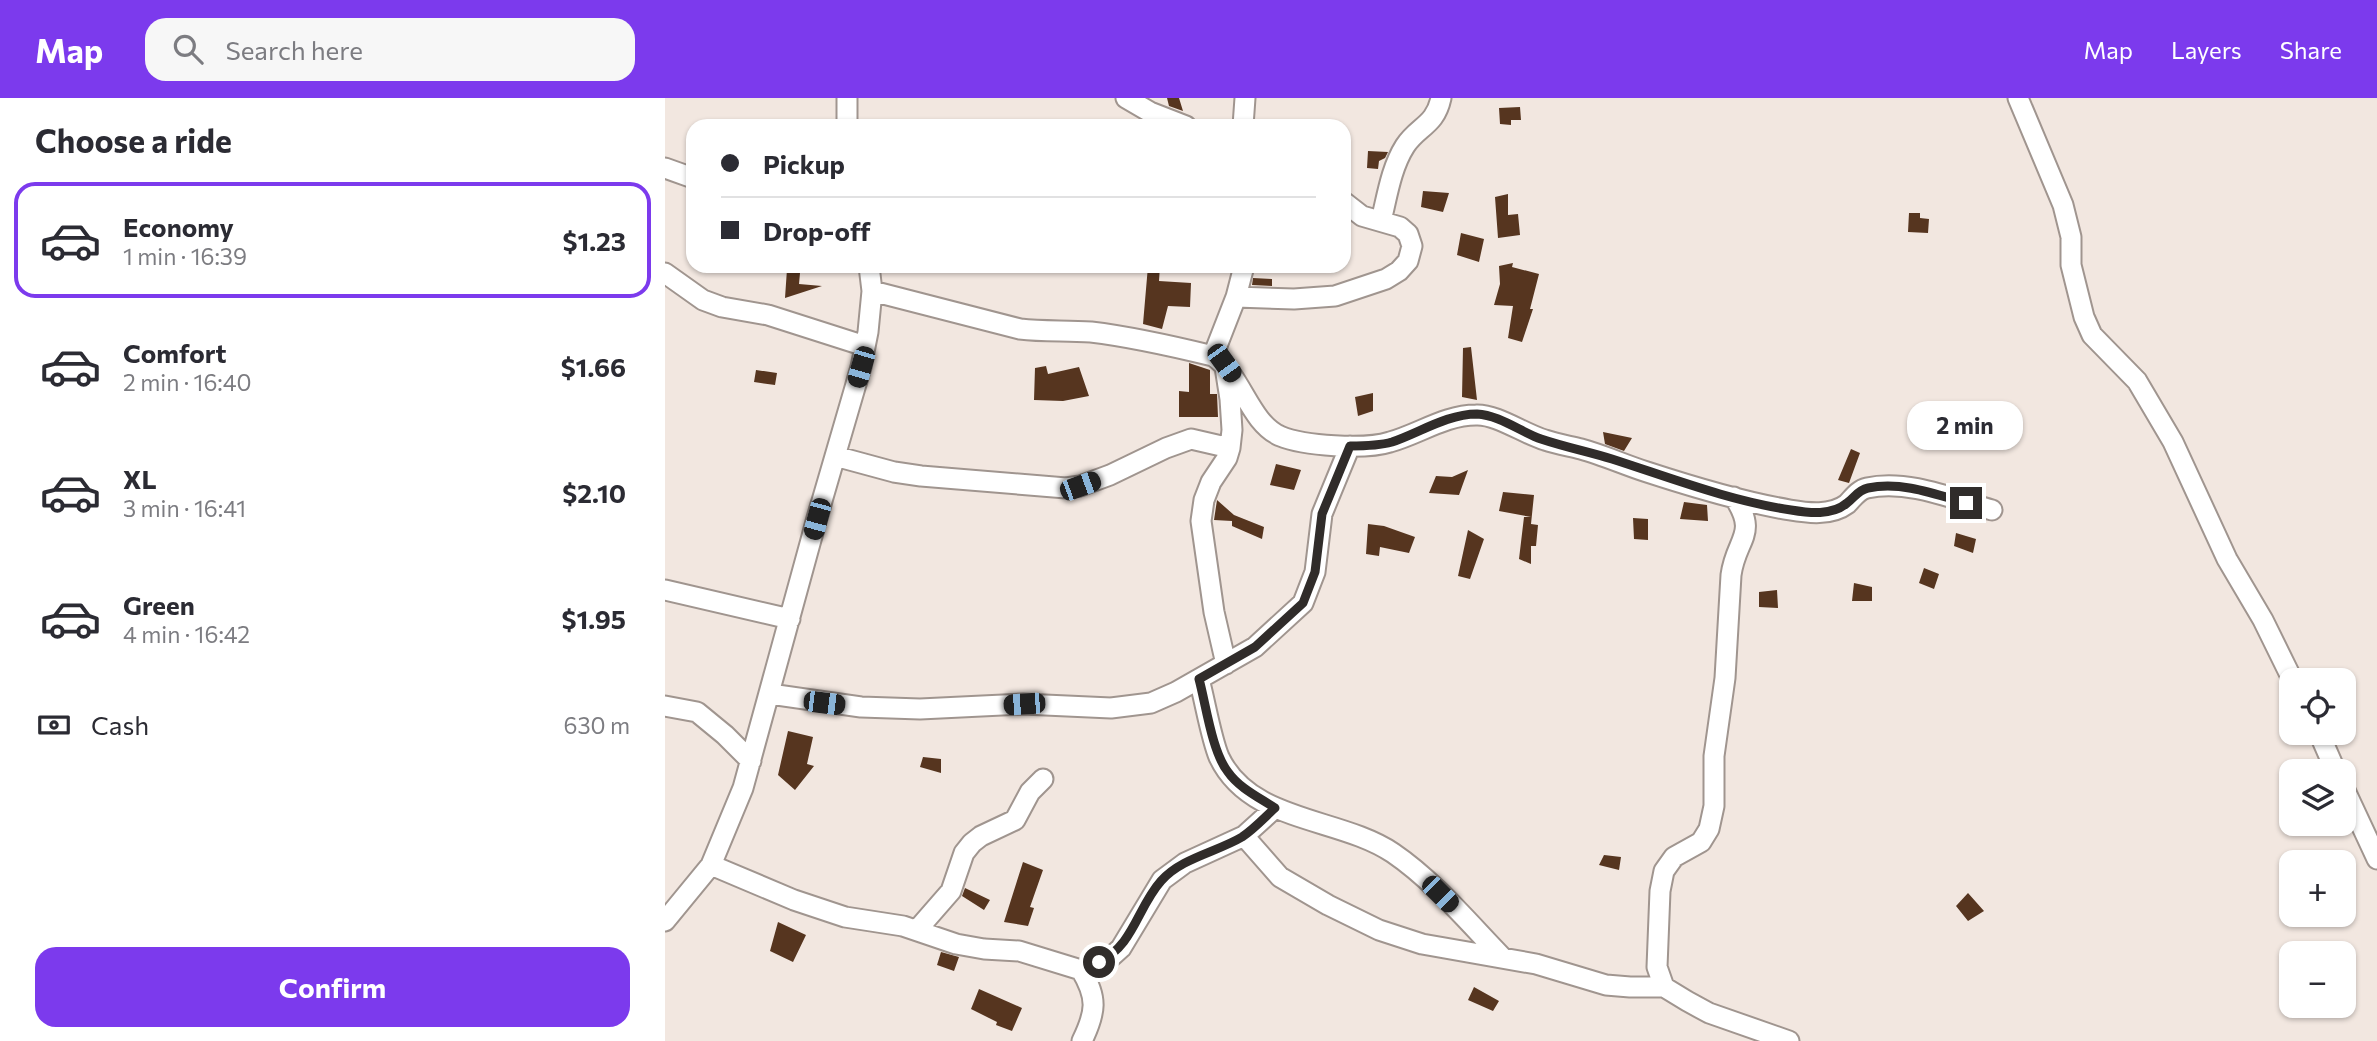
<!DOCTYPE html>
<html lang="en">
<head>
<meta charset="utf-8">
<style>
	:root { --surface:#fff; --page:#f7f7f7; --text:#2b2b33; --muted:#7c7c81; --line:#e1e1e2; --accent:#7c3aed }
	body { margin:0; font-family:Commissioner,sans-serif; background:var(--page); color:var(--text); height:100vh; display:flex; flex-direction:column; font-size:26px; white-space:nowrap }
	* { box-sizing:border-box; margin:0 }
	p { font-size:23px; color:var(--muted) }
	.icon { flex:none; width:38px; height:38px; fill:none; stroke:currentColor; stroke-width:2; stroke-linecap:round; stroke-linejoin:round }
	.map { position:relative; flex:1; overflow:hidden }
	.drawer { display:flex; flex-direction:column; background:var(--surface); width:665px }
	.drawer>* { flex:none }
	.top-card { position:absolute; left:21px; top:21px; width:665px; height:154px; border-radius:21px; box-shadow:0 2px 5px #0004; display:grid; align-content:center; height:154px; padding:0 35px; background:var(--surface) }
	.buttons { position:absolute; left:1614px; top:570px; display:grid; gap:14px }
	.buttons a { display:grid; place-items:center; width:77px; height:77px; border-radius:14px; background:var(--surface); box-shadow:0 2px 5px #0004; font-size:35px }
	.end { position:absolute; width:32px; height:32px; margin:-16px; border:9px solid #302c2a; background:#fff; box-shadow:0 0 0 4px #fff }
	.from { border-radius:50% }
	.bubble { position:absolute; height:49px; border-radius:21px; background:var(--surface); box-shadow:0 2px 5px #0004; font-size:23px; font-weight:700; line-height:49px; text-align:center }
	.car { position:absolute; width:21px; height:42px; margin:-21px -10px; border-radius:9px; box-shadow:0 0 5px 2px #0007; background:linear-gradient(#222 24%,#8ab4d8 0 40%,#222 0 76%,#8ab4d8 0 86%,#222 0) }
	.top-card b { display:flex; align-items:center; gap:24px; height:66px; font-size:26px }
	.top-card b+b { border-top:2px solid var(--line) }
	.top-card i { width:18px; height:18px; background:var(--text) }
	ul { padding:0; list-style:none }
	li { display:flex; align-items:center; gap:21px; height:116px; margin:0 14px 10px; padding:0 21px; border:4px solid transparent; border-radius:21px }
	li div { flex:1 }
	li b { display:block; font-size:26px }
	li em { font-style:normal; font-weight:700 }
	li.selected { border-color:var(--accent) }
	li>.icon { width:63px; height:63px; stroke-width:1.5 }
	h2 { padding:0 35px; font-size:32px; line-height:84px }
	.pay { display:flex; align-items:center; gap:18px; height:77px; padding:0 35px; font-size:26px }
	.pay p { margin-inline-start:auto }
	.cta { display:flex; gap:14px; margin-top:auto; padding:14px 35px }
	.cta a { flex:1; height:80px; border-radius:21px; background:var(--accent); color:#fff; font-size:28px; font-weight:700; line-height:80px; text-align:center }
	header { display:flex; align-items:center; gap:42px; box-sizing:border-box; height:98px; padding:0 35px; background:var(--accent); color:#fff }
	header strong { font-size:33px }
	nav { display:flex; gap:38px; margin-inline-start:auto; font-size:24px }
	.search { width:490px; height:63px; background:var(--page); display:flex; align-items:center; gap:18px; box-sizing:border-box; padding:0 24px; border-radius:21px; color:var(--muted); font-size:26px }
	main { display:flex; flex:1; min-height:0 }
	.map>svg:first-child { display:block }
	.building { fill:#56351f }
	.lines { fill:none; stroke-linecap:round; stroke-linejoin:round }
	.minor-casing { stroke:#a0958f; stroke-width:23 }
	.minor { stroke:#fff; stroke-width:19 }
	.route { stroke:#302c2a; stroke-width:9 }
</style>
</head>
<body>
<header>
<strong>Map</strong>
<div class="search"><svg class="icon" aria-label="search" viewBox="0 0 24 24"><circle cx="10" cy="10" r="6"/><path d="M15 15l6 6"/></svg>Search here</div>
<nav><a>Map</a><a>Layers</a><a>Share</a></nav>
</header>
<main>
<section class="drawer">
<h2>Choose a ride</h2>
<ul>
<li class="selected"><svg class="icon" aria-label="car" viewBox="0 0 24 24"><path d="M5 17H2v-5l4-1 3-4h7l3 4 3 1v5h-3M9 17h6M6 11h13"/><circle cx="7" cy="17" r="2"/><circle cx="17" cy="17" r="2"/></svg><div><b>Economy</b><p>1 min · 16:39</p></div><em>$1.23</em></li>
<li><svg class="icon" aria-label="car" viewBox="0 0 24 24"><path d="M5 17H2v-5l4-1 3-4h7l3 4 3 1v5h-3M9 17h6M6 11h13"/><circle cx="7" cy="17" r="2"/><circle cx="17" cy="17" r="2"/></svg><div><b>Comfort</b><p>2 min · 16:40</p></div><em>$1.66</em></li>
<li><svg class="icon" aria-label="car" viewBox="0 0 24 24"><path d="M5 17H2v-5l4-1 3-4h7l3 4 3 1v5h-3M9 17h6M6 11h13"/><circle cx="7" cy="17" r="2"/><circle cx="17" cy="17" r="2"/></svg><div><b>XL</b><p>3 min · 16:41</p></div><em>$2.10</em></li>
<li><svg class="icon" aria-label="car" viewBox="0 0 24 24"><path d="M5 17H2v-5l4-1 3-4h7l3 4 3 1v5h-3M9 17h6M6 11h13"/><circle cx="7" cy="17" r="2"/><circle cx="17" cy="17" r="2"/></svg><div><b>Green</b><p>4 min · 16:42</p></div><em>$1.95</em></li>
</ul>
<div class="pay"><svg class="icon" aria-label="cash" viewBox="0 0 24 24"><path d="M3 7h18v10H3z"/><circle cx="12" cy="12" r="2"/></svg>Cash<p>630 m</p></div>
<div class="cta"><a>Confirm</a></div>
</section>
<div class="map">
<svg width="1712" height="943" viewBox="0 0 1712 943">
	<rect width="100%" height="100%" fill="#f2e7e0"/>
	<!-- building -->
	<path class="building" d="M502,0H514L518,13L504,8Z
		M855,9L856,22H846V27L835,26L834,10Z
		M703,53L723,54L720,60L714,63L713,71L702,70Z
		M758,93L784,95L778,114L756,109Z
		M843,96V117L853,116L855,137L833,140L830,99Z
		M1244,115H1255V120L1264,121L1263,135L1243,134Z
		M796,135L819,141L814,164L792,157Z
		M848,165L847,169L874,176L865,211H868L857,244L843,240L848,208L829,207L835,186L834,168Z
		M483,168H495L494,183L526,185L525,209L503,208L497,231L478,226Z
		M122,171L135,175L134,186L157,188L120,200Z
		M588,180L607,181V188L587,187Z
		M806,249L812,302L797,299L798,250Z
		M524,265L545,272V296H552L553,319H514V293L524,294Z
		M381,268L383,276L414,269L424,298L398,303L369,302L370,270Z
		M91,272L112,275L110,287L89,284Z
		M708,295V313L693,318L690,299Z
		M938,334L967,340L959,353L940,346Z
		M1186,351L1195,355L1184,385L1173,382Z
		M611,366L636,372L629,392L605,387Z
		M803,372L794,397L764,395L771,378L787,379Z
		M838,394L869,397L866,426L873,427L871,448H866V466L854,461L859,419H866L834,413Z
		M552,402L569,417L599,429L597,441L567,428V423L549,422Z
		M1019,404L1042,407L1043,423L1015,421Z
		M968,420L983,421V442L969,441Z
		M703,426L719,428L750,439L744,455L715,449L714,458L701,456Z
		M803,432L819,441L805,481L793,478Z
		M1291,435L1311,441L1308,455L1289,448Z
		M1259,470L1274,476L1269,491L1254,485Z
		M1189,485L1207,489V503H1187Z
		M1112,492L1113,510L1094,509V494Z
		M123,633L148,639L142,666L149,668L130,692L113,677Z
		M258,659L276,661V675L255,669Z
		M939,757L956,759L954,772L934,767Z
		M358,764L378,772L365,809L369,810L363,828L339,824Z
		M300,790L325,802L319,812L297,798Z
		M1303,795L1319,813L1303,823L1291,808Z
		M113,824L141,837L128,864L105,853Z
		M276,854L294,859L289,873L272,867Z
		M809,889L834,903L828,913L803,902Z
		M314,891L357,910L347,933L331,927L332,924L306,911Z"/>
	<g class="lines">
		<defs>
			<path id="minor" d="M182,0V28
				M461,0L485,14L521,28
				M1353,0L1398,107L1406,139V167L1419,219L1427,237L1472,283L1508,344L1562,461L1598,522L1628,583
				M578,28L580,0
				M0,70L28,80
				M716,123C722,99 726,70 740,48C753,28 770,28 776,0
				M0,175L38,202L57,209L103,217L200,248
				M207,193L355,231C379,234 402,232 426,234C468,239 507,248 548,258C577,277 584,324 615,338C639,348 700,352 725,344C754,336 780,317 811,317C832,316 859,336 880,342C892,346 904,348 916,351C938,357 960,367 982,374C1028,389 1077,404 1125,412C1143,415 1166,418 1182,406C1188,400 1193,392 1202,390C1243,381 1288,401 1327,412
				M571,199L629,201L670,198L721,181L734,173L743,163L747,148L743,136L735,129L697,118L679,104
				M548,258L571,199L579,168
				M560,269L565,301L567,332L565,350L562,360L546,384L539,402L536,423L549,514L561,566
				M170,358L229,374L256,378L401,390L415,388L445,377L501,350L526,341L565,350
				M1069,399C1094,437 1071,440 1066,477L1060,580L1049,658V708L1044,731L1036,744L1009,759L999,773L995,793L992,869L999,889L1022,903L1044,915L1124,943
				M0,492L125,521
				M534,581C540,603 546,640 554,659C585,725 675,719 728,755C769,783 803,824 837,859
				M105,596L196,609L255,611L358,606L446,610L486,605L511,594L590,549L638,505L650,474L657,416L685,348
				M0,608L32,614L60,637L86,663
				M1654,635L1671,674
				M1678,688L1712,761
				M579,738L615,779L663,807L714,832L757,846L871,866L941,887L965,889H999
				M46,767L129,802L180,819L238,828L291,846L319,851L354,853L416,872C433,900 431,914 417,943
				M0,823L46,767L78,690L152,420L196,269L203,234L207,193L204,168
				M252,832L286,793L299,755L307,745L316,738L350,722L365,694L378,681
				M416,872L446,859L456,850L497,782L520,765L579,738L610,710"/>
		</defs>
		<!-- minor casing -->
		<use href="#minor" class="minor-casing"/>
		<!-- minor -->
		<use href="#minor" class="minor"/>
	</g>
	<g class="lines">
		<!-- route -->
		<path class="route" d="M434,864C469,847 472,810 496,783C516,760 552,754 577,739C589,731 600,719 610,710C595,700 574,690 563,674C547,654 541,607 534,581L590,549L638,505L650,474L657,416L685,348C699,348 713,348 727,344C754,335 782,316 812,316C834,317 856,334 876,341C900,349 924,354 947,361C1006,380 1065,403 1126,412C1144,415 1167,418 1182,405C1189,400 1193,392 1203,390C1236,383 1270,396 1301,405"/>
	</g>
</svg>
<div class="buttons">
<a><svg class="icon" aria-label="locate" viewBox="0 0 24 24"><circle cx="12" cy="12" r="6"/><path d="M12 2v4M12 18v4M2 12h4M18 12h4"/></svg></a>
<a><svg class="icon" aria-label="layers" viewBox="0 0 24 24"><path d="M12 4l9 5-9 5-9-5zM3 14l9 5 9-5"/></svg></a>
<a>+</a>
<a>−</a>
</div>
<i class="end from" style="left:434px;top:864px"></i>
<i class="end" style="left:1301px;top:405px"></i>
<div class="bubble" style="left:1242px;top:303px;width:116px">2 min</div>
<i class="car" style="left:559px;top:265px;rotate:144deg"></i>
<i class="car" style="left:196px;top:269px;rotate:196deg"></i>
<i class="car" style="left:415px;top:388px;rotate:70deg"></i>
<i class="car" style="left:152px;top:421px;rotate:195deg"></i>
<i class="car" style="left:159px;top:605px;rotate:97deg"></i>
<i class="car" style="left:359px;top:606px;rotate:266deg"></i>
<i class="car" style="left:775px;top:796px;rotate:135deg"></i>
<div class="top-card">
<b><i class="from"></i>Pickup</b>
<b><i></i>Drop-off</b>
</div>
</div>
</main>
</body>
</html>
